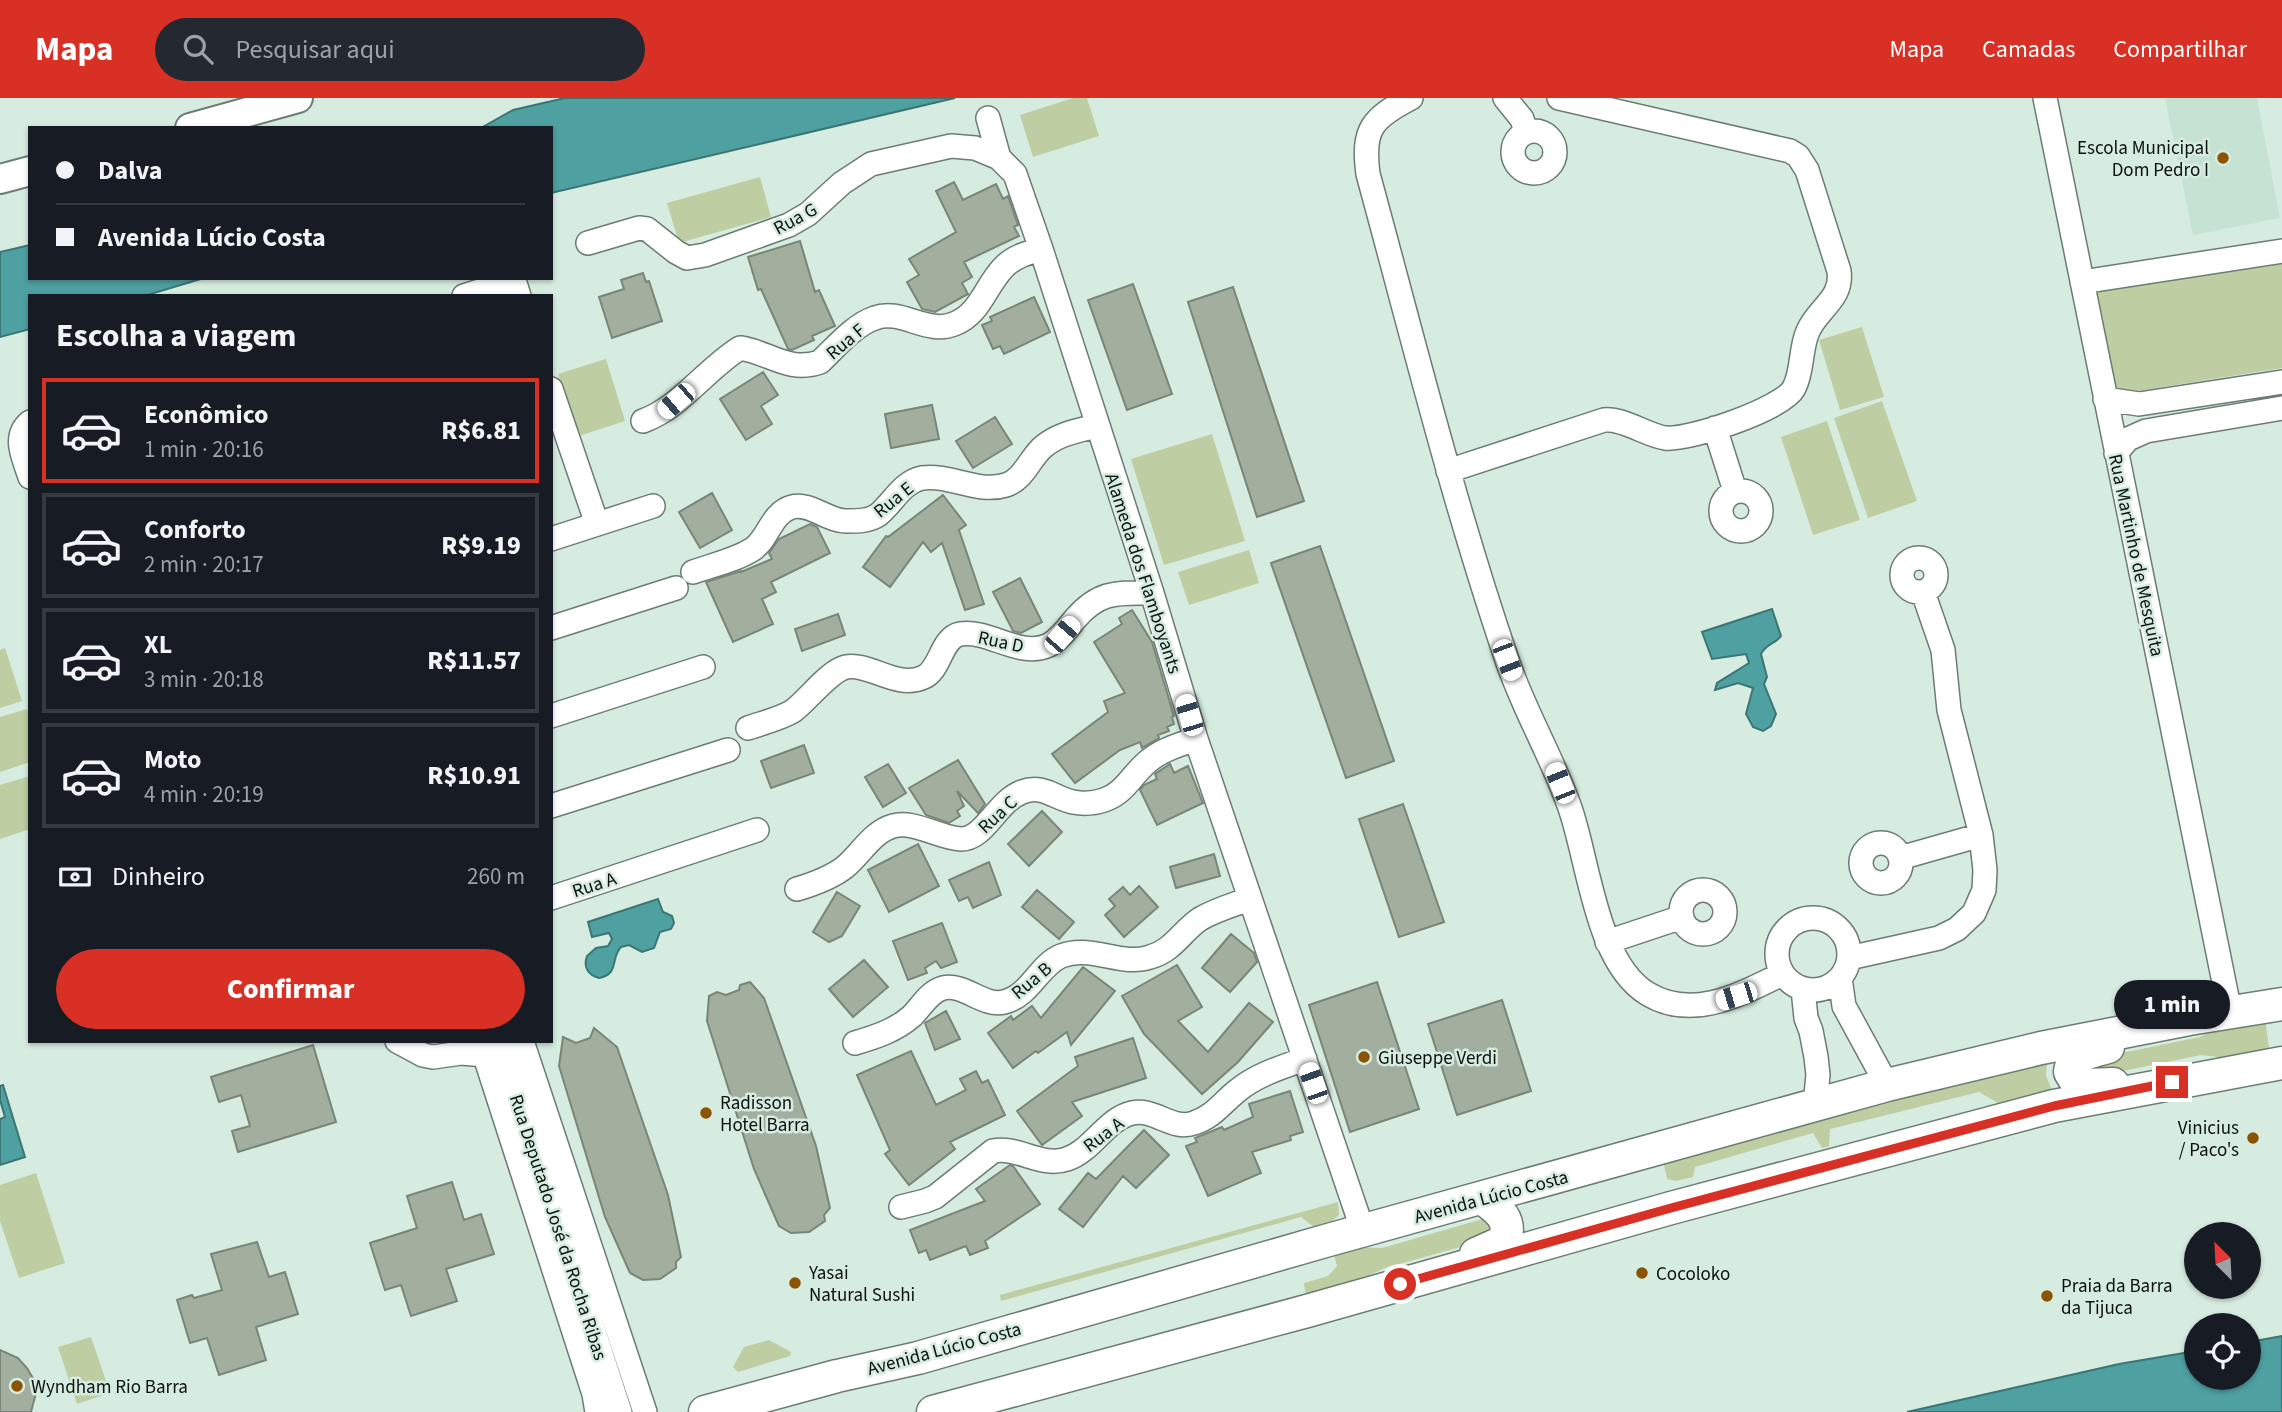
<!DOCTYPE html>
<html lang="pt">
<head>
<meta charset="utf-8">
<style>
	:root { --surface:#171b24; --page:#242831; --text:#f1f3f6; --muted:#9ea1a6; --line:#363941; --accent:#d93025 }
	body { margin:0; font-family:"Source Sans 3",sans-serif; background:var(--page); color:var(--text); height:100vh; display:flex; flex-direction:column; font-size:26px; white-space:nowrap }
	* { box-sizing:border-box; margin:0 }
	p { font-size:23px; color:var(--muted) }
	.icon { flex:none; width:38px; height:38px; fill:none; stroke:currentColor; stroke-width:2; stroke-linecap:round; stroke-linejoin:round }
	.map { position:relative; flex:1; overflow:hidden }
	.drawer { position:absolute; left:28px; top:196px; width:525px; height:749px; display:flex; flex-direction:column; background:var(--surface); border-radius:0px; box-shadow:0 2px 5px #0004 }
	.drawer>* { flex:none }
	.top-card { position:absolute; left:28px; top:28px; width:525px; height:154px; border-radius:0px; box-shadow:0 2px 5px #0004; display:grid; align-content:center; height:154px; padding:0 28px; background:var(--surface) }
	.needle { width:46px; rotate:336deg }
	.controls { position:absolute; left:2184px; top:1124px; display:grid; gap:14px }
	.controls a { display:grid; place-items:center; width:77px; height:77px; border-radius:50%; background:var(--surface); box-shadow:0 2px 5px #0004; font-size:35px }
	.end { position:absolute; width:32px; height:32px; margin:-16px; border:9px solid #d93025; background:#fff; box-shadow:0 0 0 4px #fff }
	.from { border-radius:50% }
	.bubble { position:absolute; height:49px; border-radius:24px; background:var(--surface); box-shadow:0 2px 5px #0004; font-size:23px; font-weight:800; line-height:49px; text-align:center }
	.car { position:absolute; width:21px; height:42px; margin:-21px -10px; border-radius:9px; box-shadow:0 0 5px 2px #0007; background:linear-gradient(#fff 24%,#345 0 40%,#fff 0 76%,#345 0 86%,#fff 0) }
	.top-card b { display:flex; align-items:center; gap:24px; height:66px; font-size:26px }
	.top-card b+b { border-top:2px solid var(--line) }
	.top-card i { width:18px; height:18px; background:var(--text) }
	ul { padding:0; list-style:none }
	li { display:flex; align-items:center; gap:21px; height:105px; margin:0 14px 10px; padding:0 14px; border:4px solid var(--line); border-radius:0px }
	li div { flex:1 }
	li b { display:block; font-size:26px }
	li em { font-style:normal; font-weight:800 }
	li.selected { border-color:var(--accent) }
	li>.icon { width:63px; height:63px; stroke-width:1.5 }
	h2 { padding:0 28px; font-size:32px; line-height:84px }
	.pay { display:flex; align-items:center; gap:18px; height:77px; padding:0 28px; font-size:26px }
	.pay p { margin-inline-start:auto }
	.action { display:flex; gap:14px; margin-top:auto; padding:14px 28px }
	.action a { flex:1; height:80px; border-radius:42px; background:var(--accent); color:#fff; font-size:28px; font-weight:800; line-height:80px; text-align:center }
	header { display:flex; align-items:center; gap:42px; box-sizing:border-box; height:98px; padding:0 35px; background:var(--accent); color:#fff }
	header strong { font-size:33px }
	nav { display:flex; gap:38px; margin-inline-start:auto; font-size:24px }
	.search { width:490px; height:63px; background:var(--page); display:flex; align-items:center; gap:18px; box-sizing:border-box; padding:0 24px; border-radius:38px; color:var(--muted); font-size:26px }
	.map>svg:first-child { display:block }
	.built { fill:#c6e2d2 }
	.green { fill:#becda2 }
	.water { fill:#4fa0a1; stroke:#3b7675; stroke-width:2 }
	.building { fill:#a2af9f; stroke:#798677; stroke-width:2 }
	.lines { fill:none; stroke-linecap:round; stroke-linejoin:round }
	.minor-casing { stroke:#6b7d72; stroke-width:26 }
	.tertiary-casing { stroke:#6b7d72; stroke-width:32 }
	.secondary-casing { stroke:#6b7d72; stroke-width:35 }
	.minor { stroke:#fff; stroke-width:23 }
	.tertiary { stroke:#fff; stroke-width:28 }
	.secondary { stroke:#fff; stroke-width:32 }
	.route { stroke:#d93025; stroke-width:9 }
	.poi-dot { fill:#8a5402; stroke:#d7ece0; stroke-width:2.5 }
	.labels { text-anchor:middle; stroke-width:5; stroke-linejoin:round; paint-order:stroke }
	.poi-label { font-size:19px; fill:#0c130f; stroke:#d7ece0; text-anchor:start }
	.street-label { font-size:19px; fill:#0c130f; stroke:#d7ece0 }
</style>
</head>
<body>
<header>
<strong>Mapa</strong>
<div class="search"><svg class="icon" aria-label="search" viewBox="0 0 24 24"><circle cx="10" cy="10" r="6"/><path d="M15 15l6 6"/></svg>Pesquisar aqui</div>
<nav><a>Mapa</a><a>Camadas</a><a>Compartilhar</a></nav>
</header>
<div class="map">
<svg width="2282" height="1314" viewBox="0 0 2282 1314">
	<rect width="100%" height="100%" fill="#d7ece0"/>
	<!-- built -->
	<path class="built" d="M2165,0H2257L2280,120L2193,137Z"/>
	<!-- green -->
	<path class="green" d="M1073,0H1087L1099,38L1033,59L1020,17Z
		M760,79L771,119L679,145L667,105Z
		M2282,156V270L2137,293H2126L2115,289L2095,201L2099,193Z
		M1862,229L1884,299L1840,312L1819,242Z
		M606,261L625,323L579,338L558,276Z
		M1882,303L1917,403L1868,420L1834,320Z
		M1827,323L1860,422L1813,437L1781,339Z
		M1212,336L1245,443L1164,467L1131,361Z
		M1249,452L1259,485L1189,507L1178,474Z
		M5,550L22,603L0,610V552Z
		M27,611L30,619V664L0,674V619Z
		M30,678V731L0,741V687Z
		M2265,921L2270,956L2232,961L2201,957L2089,980L2082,969L2092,961L2200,939L2226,927Z
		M2047,964L2046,978L2054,997L2005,1009L1979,994L1830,1031L1829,1048L1822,1050L1813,1035L1695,1069L1693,1079L1676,1083L1667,1081L1663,1062L1844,1011Z
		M36,1075L65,1165L19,1180L0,1123V1087Z
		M1338,1104L1339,1117L1330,1125L1317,1131L1301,1119L1001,1203L1000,1197Z
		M1486,1120L1492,1122L1493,1140L1385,1170L1355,1184L1306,1198L1304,1185L1328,1178L1337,1168L1333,1153L1346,1149L1382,1150Z
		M91,1239L110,1295L77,1306L58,1249Z
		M769,1242L791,1254L790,1258L738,1274L733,1269L744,1249Z"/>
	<!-- water -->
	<path class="water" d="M565,0H955L551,95V30H481L513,12Z
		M30,147V180H204L144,198H30V231L0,239V154Z
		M1772,511L1781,538C1775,546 1766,546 1761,556L1767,579L1764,586L1776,616L1771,628L1763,633L1753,629L1746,616L1753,590L1738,585L1715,592L1717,585L1749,565L1746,556L1712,561L1702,534Z
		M658,801L663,814L672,818L674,825L671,831L660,834L654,850L642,854L629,847L621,849C610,860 620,876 599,880C588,877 583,869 587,858L596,850L608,848L612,841L609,835L592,839L588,824Z
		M3,987L25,1059L0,1067V1021L5,1019L0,1002V988Z
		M2282,1238V1314H1907L2119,1266L2196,1253V1279H2249V1244Z"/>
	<!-- building -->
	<path class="building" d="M954,84L963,102L996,86L1003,101L1008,98L1018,127L1014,129L1019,138L964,164L972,179L962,185L968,196L935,214L922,211L907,184L919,177L909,161L956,134L936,93Z
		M800,143L815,194L819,192L835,228L812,238L814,242L792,252L788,251L761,191L758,192L748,159Z
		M643,175L646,184L649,183L662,223L612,240L599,199L624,191L621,182Z
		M1133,186L1172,296L1127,312L1088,202Z
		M1233,189L1304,403L1257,419L1188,204Z
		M1034,199L1050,234L1004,256L1000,248L993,251L982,227L992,223L990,219Z
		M763,274L778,297L761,308L772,326L746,342L720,301Z
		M932,307L939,341L891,350L885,316Z
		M995,319L1012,346L973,370L956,343Z
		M712,395L732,432L700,450L679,414Z
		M943,397L966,427L959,432L984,506L965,512L942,445L931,454L923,444L890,489L863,469L886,438L888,439Z
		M810,426L817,429L830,455L771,484L776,494L762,501L773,526L733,544L706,484L741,473V474L772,461L769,455L779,441Z
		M1320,448L1394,663L1346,680L1271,465Z
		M1020,480L1042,524L1021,535L1013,533L993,494Z
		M1132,512L1152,544L1174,618L1172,619L1174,626L1167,629L1169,633L1158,637L1159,640L1142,650L1140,644L1120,652L1075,685L1052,656L1108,614L1104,603L1125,595L1094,544L1122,526L1119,520Z
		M838,516L845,537L802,553L795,531Z
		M804,647L814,675L771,690L761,663Z
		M958,662L985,706L978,715L957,693L964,708L957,713L960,718L949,725L926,717L909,690Z
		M888,666L906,695L883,709L865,679Z
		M1170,666L1174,675L1188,668L1203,705L1157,727L1140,692L1144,687L1157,681L1155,676Z
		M1403,706L1444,824L1399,839L1359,721Z
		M1042,713L1062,734L1029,768L1008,746Z
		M918,746L939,788L889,814L868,772Z
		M1214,756L1220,778L1176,790L1170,769Z
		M989,764L1001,797L973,810L968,799L959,803L949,782Z
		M1139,788L1158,809L1124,839L1105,817L1115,808L1109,801L1123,789L1130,797Z
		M1037,792L1074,824L1059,841L1022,809Z
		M837,794L860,808L842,838L829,844L813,834Z
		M942,825L957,864L941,870L936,863L925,870L927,875L908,882L893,843Z
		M1231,836L1254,855L1257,864L1230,894L1202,870Z
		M864,862L888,889L853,919L829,891Z
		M1177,867L1202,909L1178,923L1208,954L1249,905L1273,924L1238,964L1202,996L1144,936L1122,898Z
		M1083,869L1115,893L1071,947L1067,934L1038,955L1036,953L1013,970L988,935L1011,918L1013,922L1032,908L1041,920Z
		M750,884L764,900L816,1048L830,1110L824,1117L825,1123L809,1134L791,1135L779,1128L754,1071L707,923L709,898L717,894L726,897L739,892L740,887Z
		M1377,884L1419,1011L1350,1034L1309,907Z
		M1502,902L1531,993L1457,1017L1428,926Z
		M946,913L960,941L935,952L925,925Z
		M594,930L617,949L668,1097L681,1159L676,1164V1170L660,1181L643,1182L630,1175L605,1119L559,968L563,939L576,945L590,940Z
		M1133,940L1146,980L1072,1004L1082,1018L1042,1047L1017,1013L1078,968L1075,959Z
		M313,947L336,1024L238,1054L232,1033L250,1028L241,997L219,1004L211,979Z
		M911,953L936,1007L966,992L960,981L976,973L982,985L988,982L1005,1017L950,1044L955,1051L909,1087L885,1056L890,1052L857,977Z
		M1290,993L1303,1034L1290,1038L1291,1042L1252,1054L1261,1075L1208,1098L1186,1048L1197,1044L1195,1040L1222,1029L1224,1032L1253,1019L1249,1006Z
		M1144,1032L1169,1057L1136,1090L1123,1078L1083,1129L1059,1111L1088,1075L1096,1081Z
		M1010,1067L1013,1068L1040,1106L985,1143L988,1150L970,1157L966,1148L930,1162L926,1152L919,1155L910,1132L985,1103L976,1091Z
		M452,1084L464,1122L481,1116L494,1156L446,1171L457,1203L411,1218L401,1187L385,1192L370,1145L417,1130L407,1098Z
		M257,1144L269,1179L285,1174L298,1216L256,1229L266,1262L219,1277L207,1240L190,1245L177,1202L192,1197L194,1200L222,1192L211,1156Z
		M0,1252L18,1260L27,1270L34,1282L36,1295L31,1314H0Z"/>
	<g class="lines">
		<defs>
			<path id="minor" d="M1411,0C1372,20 1362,31 1368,76C1412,237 1452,400 1506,559C1523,611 1552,658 1570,710C1589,764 1596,865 1648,896C1693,923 1741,896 1782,876
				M1505,0L1522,21L1526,34
				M2045,0L2230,914
				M988,20L999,60L1015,76L1041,151L1152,495L1196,641L1363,1133
				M1513 54a21 21 0 1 1 42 0a21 21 0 1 1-42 0Z
				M588,145L639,130L647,131L676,154L687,160L705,157L789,127L808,116L842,85L871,66L951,48L975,50L999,60
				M2082,184L2282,153
				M464,198L514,182L519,198
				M551,291L597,426
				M2105,301L2139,306L2282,284
				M643,323C681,309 706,271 740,250C769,254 788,275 820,264C836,249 854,227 875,220C901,210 927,237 954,226C980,216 985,189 1003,170C1013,159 1027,155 1041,151
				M30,324C12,339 24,360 30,379
				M1715,330L1735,393
				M2116,355L2128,341L2146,333L2282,310
				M1448,373L1604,322C1623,320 1646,337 1665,340C1688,343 1783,311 1794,290C1803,273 1800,251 1808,233C1818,210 1843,201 1839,173L1807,72L1798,58L1790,53L1559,0
				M1721 413a20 20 0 1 1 40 0a20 20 0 1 1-40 0Z
				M551,441L653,408
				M1902 477a17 17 0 1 1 34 0a17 17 0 1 1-34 0Z
				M693,474C713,467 736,462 753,451C769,440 771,415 792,409C810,404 829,424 847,423C858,423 869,423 878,417C893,405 902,384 922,380C951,376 977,396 1006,387C1024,381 1030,360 1043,349C1058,336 1077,333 1096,328
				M551,530L676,490
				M551,618L703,569
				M748,630C762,625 780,621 793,613C808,602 829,573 846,569C869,564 897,592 924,579C941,571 941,540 960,536C989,531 1020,561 1049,547C1060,541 1068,530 1075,521C1100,492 1118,495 1152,495
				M551,708L728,652
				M1861 765a20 20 0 1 1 40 0a20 20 0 1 1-40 0Z
				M1900,760L1981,737
				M797,791C814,786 831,780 845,769C861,756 872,734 893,728C914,722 939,740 961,741C985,741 996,704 1022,694C1043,686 1054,700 1073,704C1083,706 1095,705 1104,702C1123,696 1131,679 1144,667C1158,653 1178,647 1196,641
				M1681 814a22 22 0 1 1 44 0a22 22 0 1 1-44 0Z
				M551,800L757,732
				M1777 856a36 36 0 1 1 72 0a36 36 0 1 1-72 0Z
				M1607,844L1682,819
				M1849,860L1939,840L1957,831L1974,815L1984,792L1985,772L1981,737L1949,612L1943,552L1923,494
				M1840,880L1844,908L1887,987
				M1803,891L1806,920L1811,933L1816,959L1818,977L1815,1007
				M397,943L423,957L433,959L461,955L485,957
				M480,943L594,1296L597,1314
				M500,943L620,1314
				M522,943L645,1314
				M855,945C875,939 895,933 912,918C922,908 929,894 943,890C964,885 983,909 1004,904C1030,898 1039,867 1061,858C1091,846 1121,869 1150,859C1173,853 1182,833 1200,821C1215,812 1233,807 1249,801
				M901,1109L925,1103L935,1099L993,1053C1018,1048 1042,1070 1067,1061C1092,1053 1106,1021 1132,1015C1155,1010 1172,1033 1194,1025C1213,1019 1222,1005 1237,993C1256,977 1282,969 1305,961"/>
			<path id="tertiary" d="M190,30L298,0
				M0,81L30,73"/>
			<path id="secondary" d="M2108,949C2093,954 2072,955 2070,974L2077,985L2086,987L2113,986
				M1476,1156L1505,1143C1512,1121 1499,1112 1482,1100
				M705,1314L837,1278L918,1260L1325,1143L1887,987L2041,950L2189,921L2282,906
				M933,1314L1307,1213L1671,1110L2054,1008L2282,965"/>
		</defs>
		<!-- minor casing -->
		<use href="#minor" class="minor-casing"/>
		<!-- tertiary casing -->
		<use href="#tertiary" class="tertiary-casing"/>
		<!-- secondary casing -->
		<use href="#secondary" class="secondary-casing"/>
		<!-- minor -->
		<use href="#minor" class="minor"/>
		<!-- tertiary -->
		<use href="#tertiary" class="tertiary"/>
		<!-- secondary -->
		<use href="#secondary" class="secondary"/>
	</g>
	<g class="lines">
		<!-- route -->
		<path class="route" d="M1400,1186L1671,1110L2054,1008L2172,984"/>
	</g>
	<!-- markers -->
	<g class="poi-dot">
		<circle cx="2223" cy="60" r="7"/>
		<circle cx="1364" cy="959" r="7"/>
		<circle cx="706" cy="1015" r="7"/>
		<circle cx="2253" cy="1040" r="7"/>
		<circle cx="1642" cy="1175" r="7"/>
		<circle cx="795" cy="1185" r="7"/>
		<circle cx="2047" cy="1198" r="7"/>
		<circle cx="17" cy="1288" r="7"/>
	</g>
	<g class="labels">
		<!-- poi labels -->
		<g class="poi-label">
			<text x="2209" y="56" text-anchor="end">Escola Municipal<tspan x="2209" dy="22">Dom Pedro I</tspan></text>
			<text x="1378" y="966">Giuseppe Verdi</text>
			<text x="720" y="1011">Radisson<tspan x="720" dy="22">Hotel Barra</tspan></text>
			<text x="2239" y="1036" text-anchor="end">Vinicius<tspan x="2239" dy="22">/ Paco's</tspan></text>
			<text x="809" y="1181">Yasai<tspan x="809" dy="22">Natural Sushi</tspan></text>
			<text x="1656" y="1182">Cocoloko</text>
			<text x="2061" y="1194">Praia da Barra<tspan x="2061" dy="22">da Tijuca</tspan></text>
			<text x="31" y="1295">Wyndham Rio Barra</text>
		</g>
		<!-- street labels -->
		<g class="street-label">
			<text transform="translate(795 120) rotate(-28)" y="7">Rua G</text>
			<text transform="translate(845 243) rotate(-40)" y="7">Rua F</text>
			<text transform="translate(893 401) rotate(-39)" y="7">Rua E</text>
			<text transform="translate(2137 457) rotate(78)" y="7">Rua Martinho de Mesquita</text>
			<text transform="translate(1144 475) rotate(72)" y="7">Alameda dos Flamboyants</text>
			<text transform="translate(1001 543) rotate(12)" y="7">Rua D</text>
			<text transform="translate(997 716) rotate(-43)" y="7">Rua C</text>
			<text transform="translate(594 786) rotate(-18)" y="7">Rua A</text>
			<text transform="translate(1031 882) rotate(-40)" y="7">Rua B</text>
			<text transform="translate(1103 1036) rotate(-37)" y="7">Rua A</text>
			<text transform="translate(1491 1098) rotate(-15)" y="7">Avenida Lúcio Costa</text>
			<text transform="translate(559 1129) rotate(72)" y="7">Rua Deputado José da Rocha Ribas</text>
			<text transform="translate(944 1250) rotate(-15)" y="7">Avenida Lúcio Costa</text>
		</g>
	</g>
</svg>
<div class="controls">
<a><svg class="needle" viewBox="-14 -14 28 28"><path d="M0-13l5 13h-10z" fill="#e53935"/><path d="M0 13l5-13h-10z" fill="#9ea1a6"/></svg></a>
<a><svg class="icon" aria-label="locate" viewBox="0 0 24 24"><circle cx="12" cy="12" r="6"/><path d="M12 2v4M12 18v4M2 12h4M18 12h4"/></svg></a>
</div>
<i class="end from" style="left:1400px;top:1186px"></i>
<i class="end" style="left:2172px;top:984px"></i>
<div class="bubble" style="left:2114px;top:882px;width:116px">1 min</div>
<i class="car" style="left:676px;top:303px;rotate:229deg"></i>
<i class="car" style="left:1062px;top:537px;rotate:41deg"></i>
<i class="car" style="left:1507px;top:562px;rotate:159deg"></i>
<i class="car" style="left:1189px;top:617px;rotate:343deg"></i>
<i class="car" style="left:1560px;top:685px;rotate:338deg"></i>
<i class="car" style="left:1736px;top:898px;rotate:253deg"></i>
<i class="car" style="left:1313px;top:985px;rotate:341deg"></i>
<div class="top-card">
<b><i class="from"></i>Dalva</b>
<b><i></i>Avenida Lúcio Costa</b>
</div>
<section class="drawer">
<h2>Escolha a viagem</h2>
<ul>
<li class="selected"><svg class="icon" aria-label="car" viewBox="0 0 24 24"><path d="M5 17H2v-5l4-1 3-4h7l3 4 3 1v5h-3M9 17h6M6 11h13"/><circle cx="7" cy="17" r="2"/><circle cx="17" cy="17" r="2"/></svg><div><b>Econômico</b><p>1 min · 20:16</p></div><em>R$6.81</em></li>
<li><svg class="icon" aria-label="car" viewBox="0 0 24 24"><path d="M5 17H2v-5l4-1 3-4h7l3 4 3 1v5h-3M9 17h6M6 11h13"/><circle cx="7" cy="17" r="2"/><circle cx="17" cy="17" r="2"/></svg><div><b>Conforto</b><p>2 min · 20:17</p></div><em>R$9.19</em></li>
<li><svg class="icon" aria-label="car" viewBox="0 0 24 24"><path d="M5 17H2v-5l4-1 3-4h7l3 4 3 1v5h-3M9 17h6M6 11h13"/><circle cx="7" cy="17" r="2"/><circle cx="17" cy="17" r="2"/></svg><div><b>XL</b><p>3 min · 20:18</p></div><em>R$11.57</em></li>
<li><svg class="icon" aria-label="car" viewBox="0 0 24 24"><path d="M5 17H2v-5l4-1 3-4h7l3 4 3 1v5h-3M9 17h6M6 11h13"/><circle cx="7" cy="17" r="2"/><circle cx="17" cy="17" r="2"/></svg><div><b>Moto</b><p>4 min · 20:19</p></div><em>R$10.91</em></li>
</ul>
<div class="pay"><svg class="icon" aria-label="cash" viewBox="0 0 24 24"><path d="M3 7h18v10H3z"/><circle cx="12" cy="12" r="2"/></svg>Dinheiro<p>260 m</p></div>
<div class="action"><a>Confirmar</a></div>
</section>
</div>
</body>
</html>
